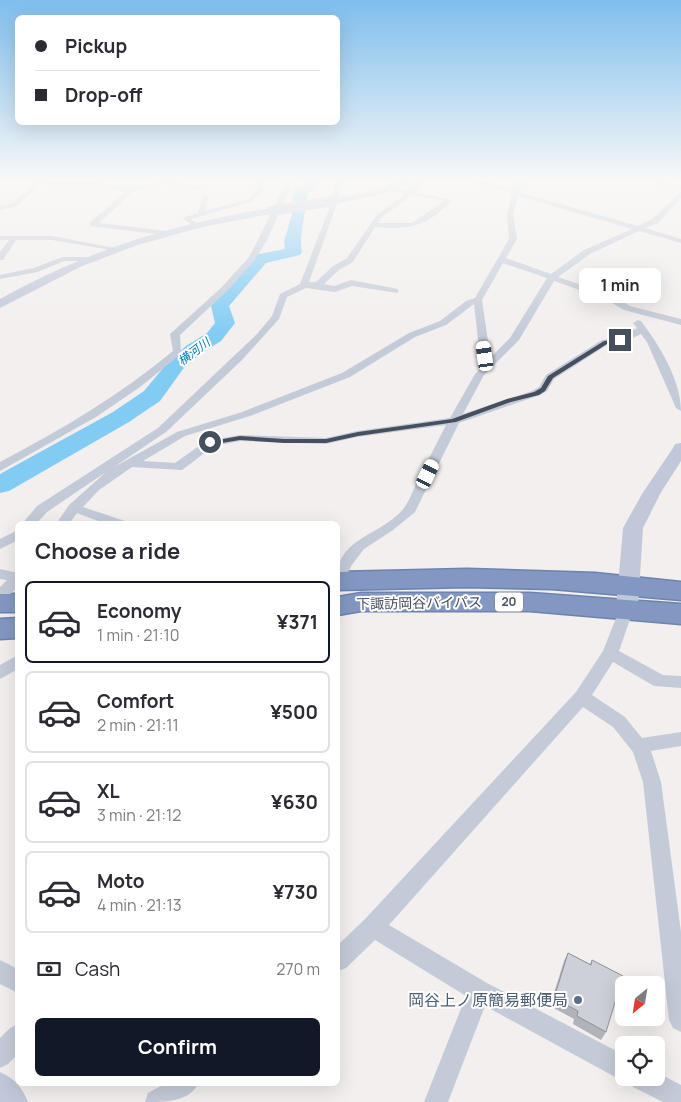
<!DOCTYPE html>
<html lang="en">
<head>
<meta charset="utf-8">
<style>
	:root { --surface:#fff; --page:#f2f2f3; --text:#2b2b33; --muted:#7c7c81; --line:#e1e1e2; --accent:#111827 }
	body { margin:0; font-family:Manrope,"Noto Sans JP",sans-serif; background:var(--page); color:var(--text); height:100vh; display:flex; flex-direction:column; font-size:19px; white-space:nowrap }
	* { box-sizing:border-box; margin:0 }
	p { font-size:16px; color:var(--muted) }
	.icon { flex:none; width:28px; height:28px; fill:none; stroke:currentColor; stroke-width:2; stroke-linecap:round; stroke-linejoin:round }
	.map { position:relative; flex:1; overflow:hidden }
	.side { position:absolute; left:15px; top:521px; width:325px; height:565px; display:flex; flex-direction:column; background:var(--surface); border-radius:8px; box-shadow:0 5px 20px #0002 }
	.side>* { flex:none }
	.hud { position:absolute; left:15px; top:15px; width:325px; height:110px; border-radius:8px; box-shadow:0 5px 20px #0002; display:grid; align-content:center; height:110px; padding:0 20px; background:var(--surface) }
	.needle { width:32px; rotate:210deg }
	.tools { position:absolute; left:615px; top:976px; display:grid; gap:10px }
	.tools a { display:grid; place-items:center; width:50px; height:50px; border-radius:8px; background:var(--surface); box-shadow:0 5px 20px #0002; font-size:25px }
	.end { position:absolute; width:22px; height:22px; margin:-11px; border:6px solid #454f5e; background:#fff; box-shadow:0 0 0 2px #fff }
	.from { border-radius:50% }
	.bubble { position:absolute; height:35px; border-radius:8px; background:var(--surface); box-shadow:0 5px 20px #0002; font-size:16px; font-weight:700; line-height:35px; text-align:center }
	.car { position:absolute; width:15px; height:30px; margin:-15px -8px; border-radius:6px; box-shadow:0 0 4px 1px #0007; background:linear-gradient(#fff 24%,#345 0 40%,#fff 0 76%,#345 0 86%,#fff 0) }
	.hud b { display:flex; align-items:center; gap:18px; height:48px; font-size:19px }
	.hud b+b { border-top:1px solid var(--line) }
	.hud i { width:12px; height:12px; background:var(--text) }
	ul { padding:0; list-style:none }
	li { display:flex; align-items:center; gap:15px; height:82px; margin:0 10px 8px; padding:0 10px; border:2px solid var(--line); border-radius:8px }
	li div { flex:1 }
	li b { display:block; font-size:19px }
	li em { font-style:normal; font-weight:700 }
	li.current { border-color:var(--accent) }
	li>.icon { width:45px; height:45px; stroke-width:1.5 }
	h2 { padding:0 20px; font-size:22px; line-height:60px }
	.pay { display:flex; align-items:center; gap:12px; height:55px; padding:0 20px; font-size:19px }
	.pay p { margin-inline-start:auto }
	.primary-button { display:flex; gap:10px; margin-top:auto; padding:10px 20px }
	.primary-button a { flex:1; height:58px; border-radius:8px; background:var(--accent); color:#fff; font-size:20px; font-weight:700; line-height:58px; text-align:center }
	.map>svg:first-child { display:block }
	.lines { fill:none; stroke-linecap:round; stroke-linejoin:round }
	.river { fill:#82ccf4; fill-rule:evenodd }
	.highway-casing { stroke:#6d83ae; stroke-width:3 }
	.street { fill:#c4cbd8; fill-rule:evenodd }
	.secondary { fill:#c0c8d9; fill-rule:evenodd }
	.highway { fill:#8298c2; fill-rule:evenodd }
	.secondary-bridge { stroke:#c0c8d9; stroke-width:10 }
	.wall { fill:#b0b3b9 }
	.building { fill:#cdd0d7; stroke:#909296 }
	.route { fill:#454f5e }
	.service-dot { fill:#5c6f8a; stroke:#fff; stroke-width:2 }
	.labels { text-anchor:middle; stroke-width:4; stroke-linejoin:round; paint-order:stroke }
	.far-water-label { font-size:12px; font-style:italic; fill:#0075b6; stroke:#fff }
	.shield { fill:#fff; stroke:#7d848e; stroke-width:1 }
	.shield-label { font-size:12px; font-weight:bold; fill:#454f5e }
	.street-label { font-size:14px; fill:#454f5e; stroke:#fff }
	.near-service-label { font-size:16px; fill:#4e5e75; stroke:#fff; text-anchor:end }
</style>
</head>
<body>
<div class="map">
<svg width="681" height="1102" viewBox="0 0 681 1102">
	<rect width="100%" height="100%" fill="#f2efee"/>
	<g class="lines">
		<!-- river -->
		<path class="river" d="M305,180H318L315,191L307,193C307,214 298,233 302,252L300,255L266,263L229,306L235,323L221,341L200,354L183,369L160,401L129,422L9,491L0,493V474L113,412L144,391L169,361L186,346L207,333L215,323L211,306L254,255L285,249L284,241L293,211V191L304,186Z"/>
		<defs>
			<path id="highway" d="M467,569L595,573L681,582V600L552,589L467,587L338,590V572Z
				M361,593H530L681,604V624L530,611H361L338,615V597Z
				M0,594H18V612H0Z
				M18,618V638L0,639V619Z"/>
		</defs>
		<!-- highway casing -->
		<use href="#highway" class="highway-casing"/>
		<!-- street -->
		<path class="street" d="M1,180H7L3,183Z
			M38,180L100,183L126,188L178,180L175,183L201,188L198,190L171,186L168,183L133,191L99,223L167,231V235H164L90,226V222L126,192L100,187L40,184L17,206L0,210V206L13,203Z
			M258,180H264L262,192L250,202L191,219L199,225L195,227L182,218L198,213L204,194L209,195L205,211L246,200L256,191Z
			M288,180H294L267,240L255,260L228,290L180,335L181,354L140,387L96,417L0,471V462C61,430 120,395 173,351L170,334L222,287L249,257Z
			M336,180H342L338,201L309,282H316L333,266L347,258L377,215L405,194L389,190V188L409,190L422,180H428L415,192L452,200C428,226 410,230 375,227L353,262L339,270L324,284L334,286L351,280L398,289V293L352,286L335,292L306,288L287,297L279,319L241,361L166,432L114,467L177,432L242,412L342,373L409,333L440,321L466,301L475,298L509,239L507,214L512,194L469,180H478L513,190L518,180H524L519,192L638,226L652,219L681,192V198L658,223L645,228L681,239V243L639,231L590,254L558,277L611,295L630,306L681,319V325L624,310L605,299L554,281L519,340L484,375L463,414L532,391L539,387L546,375L602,340L618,338L637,328L633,323L638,320L641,321C659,345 681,380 681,411L676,408L647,342L641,334L623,343L607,345L554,379L547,391L540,395L459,423L415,512L393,530L364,549L351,566L343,585L338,587C331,537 380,538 404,508C409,501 413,491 416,484C426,464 436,445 446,425L357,437L326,444L240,441L214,446L182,470L132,467L99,490L83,507L125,521L126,524H106L77,513L69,524H56L69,505L106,472L47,512L36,524H22L37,506L158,428L257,334L272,316L280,294L300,284L332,201ZM412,195L444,201L412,223H378L382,217ZM518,196L632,229L584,250L551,274L506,258L517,239L513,214ZM503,263L547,278L510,338L492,356L490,355L482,300ZM474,304L480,356L487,362L475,374L450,418L357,431L326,438L240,435L206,441L175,463L143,461L185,436L250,416L350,377L415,337L446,325Z
			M646,180H655L681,186V190Z
			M0,236H52L120,249L116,251L52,240H16L3,260H0V252L9,240H0Z
			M63,257H89L93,259L89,261H64L38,272L0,279V275L33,268Z
			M18,530V540L0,549V539Z
			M0,569L18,573V587L5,599L0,600V587L7,580L0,579Z
			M627,603L632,604L634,608L619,651L663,675L681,676V688L654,686L613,662L592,695L625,717L642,738L681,732V746L651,751L661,782L681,932V1032L673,1028L669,1020L643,782L633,752L613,727L583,707L389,925L487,983L624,1055V1078H656V1072L681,1085V1102H663L633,1087L630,1078L624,1080L615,1077L485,1006L448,1102H424L466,996L375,940L346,968L338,971V945L365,919L576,692L603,651L620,608L622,604Z
			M18,655V669L0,679V665Z
			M0,960L18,969V993L0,984Z
			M18,1024V1054L8,1064L0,1068V1038L10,1028Z
			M164,1084H198C189,1102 165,1102 145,1102L148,1093Z"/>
		<!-- secondary -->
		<path class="secondary" d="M404,180H417L379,195L333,204L328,201L333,198L374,191Z
			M271,208L275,209V213L202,227L138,245L82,266L0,308V299C91,249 169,225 271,208Z
			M681,443V461L660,494L643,528L638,608L635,613L627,616L619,613L616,608L623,528L642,494L673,448L675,444Z
			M0,1072C15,1079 22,1087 28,1102H0Z"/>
		<!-- highway -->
		<use href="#highway" class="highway"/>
		<!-- secondary-bridge -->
		<path class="secondary-bridge" d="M271,211L333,201"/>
	</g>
	<!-- wall -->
	<path class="wall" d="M568,953L590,964L592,960L606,1032L601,1040L573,1024L574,1019L550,1006L564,961Z"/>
	<!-- building -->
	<path class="building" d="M568,953L591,965L592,960L623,976L606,1032L577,1016L578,1011L554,998Z"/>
	<!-- sky -->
	<linearGradient id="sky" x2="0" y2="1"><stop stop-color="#7fbeed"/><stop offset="0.54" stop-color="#f9f8f7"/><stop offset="1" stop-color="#f9f8f7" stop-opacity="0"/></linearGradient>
	<rect width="681" height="334" fill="url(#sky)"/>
	<!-- route -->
	<path class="route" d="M620,339L622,342L607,344L553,378L545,391L539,395L511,402L456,422L358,436L326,443H284L240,440L210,445L206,442L240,436L284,439H326L358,432L452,419L507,399L534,392L541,388L548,376L604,341Z"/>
	<!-- markers -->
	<circle class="service-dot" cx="578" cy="1000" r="5"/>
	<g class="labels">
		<!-- far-water labels -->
		<g class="far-water-label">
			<text transform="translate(194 352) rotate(-37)" y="4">横河川</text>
		</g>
		<!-- shield labels -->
		<rect class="shield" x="495" y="592.5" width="28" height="19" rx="4"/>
		<g class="shield-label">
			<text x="509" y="606">20</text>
		</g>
		<!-- street labels -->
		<g class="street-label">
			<text transform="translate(419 603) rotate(-1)" y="5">下諏訪岡谷バイパス</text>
		</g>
		<!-- near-service labels -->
		<g class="near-service-label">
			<text x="568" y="1006">岡谷上ノ原簡易郵便局</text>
		</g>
	</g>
</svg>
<div class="tools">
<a><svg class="needle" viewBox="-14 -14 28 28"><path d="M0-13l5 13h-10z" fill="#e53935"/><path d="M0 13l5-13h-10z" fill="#7c7c81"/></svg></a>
<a><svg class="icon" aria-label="locate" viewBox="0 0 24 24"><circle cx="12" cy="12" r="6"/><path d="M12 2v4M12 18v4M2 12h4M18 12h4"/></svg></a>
</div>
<i class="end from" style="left:210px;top:442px"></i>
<i class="end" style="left:620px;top:340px"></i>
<div class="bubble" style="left:579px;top:268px;width:82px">1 min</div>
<i class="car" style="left:485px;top:356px;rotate:352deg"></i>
<i class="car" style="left:428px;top:474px;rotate:26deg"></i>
<div class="hud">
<b><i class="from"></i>Pickup</b>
<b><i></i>Drop-off</b>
</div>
<section class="side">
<h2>Choose a ride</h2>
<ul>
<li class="current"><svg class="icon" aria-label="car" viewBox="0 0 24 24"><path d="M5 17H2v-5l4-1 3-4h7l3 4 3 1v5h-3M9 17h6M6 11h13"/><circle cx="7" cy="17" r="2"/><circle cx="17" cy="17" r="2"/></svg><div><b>Economy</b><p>1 min · 21:10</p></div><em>¥371</em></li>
<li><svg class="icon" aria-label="car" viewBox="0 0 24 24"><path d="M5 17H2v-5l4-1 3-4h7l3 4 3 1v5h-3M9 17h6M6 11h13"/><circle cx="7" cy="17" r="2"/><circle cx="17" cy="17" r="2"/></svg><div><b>Comfort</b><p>2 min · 21:11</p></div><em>¥500</em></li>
<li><svg class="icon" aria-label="car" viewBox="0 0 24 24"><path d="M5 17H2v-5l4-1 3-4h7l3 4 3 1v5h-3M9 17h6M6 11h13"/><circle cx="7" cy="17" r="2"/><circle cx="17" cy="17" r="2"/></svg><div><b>XL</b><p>3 min · 21:12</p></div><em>¥630</em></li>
<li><svg class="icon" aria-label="car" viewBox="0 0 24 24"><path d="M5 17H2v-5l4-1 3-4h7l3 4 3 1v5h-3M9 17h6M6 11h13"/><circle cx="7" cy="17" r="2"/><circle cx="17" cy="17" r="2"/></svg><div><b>Moto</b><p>4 min · 21:13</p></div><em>¥730</em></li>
</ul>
<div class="pay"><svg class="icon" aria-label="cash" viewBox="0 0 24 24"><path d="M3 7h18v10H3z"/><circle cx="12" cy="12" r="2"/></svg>Cash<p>270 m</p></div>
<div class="primary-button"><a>Confirm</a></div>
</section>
</div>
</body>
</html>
